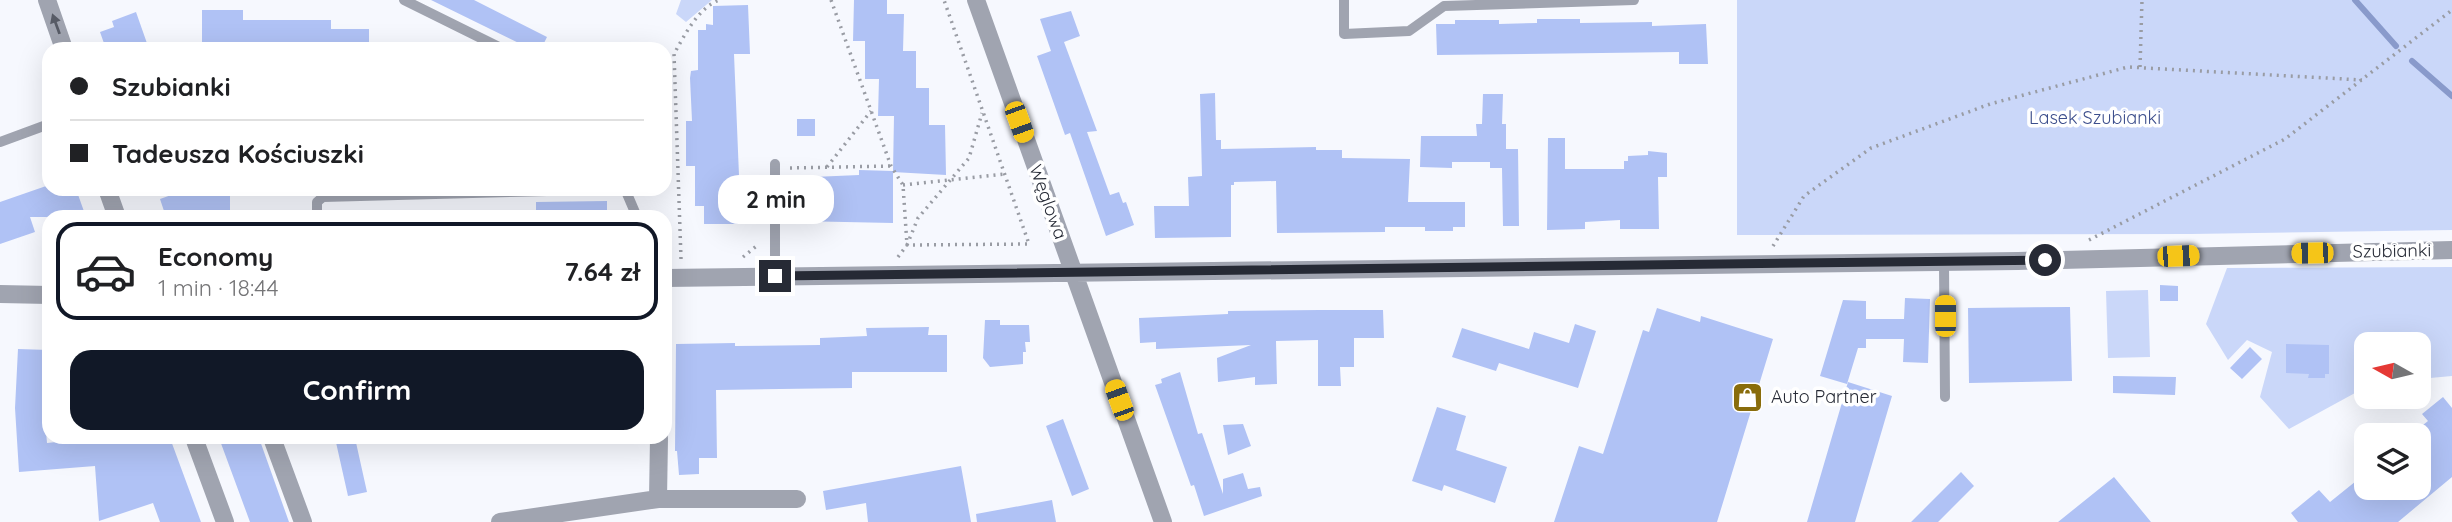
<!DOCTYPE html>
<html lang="en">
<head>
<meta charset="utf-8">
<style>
	:root { --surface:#fff; --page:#f2f2f2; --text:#202124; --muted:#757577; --line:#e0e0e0; --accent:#111827 }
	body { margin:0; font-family:Quicksand,sans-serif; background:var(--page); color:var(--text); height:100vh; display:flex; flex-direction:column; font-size:26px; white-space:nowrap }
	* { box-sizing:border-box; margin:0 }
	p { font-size:23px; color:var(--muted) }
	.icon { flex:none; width:38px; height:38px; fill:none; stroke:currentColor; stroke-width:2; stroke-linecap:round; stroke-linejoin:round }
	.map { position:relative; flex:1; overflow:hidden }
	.drawer { position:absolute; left:42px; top:210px; width:630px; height:234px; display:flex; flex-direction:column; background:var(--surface); border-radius:21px; box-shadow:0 7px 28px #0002 }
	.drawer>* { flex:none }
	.guide { position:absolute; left:42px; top:42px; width:630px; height:154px; border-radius:21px; box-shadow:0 7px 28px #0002; display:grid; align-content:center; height:154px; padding:0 28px; background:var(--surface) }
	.needle { width:46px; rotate:278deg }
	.fabs { position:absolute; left:2354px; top:332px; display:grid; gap:14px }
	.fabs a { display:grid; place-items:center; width:77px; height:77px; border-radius:14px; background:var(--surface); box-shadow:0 7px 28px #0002; font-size:35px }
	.end { position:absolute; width:32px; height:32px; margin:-16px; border:9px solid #262a35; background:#fff; box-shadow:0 0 0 4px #fff }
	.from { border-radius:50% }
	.bubble { position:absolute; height:49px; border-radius:21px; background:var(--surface); box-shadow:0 7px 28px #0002; font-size:23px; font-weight:700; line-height:49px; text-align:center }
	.car { position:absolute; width:21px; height:42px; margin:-21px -10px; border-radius:9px; box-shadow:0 0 5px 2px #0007; background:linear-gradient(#f5c518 24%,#345 0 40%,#f5c518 0 76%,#345 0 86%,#f5c518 0) }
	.guide b { display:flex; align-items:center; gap:24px; height:66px; font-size:26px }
	.guide b+b { border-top:2px solid var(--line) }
	.guide i { width:18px; height:18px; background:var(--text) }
	ul { padding:12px 0 0; list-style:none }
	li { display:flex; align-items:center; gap:21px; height:98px; margin:0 14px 10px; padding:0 14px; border:4px solid var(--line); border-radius:21px }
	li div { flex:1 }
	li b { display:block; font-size:26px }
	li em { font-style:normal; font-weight:700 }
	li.selected { border-color:var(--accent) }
	li>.icon { width:63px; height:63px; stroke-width:1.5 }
	.button { display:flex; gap:14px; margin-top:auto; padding:14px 28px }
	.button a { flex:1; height:80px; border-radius:21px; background:var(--accent); color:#fff; font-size:28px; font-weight:700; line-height:80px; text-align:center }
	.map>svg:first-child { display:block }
	.green { fill:#cad7f9 }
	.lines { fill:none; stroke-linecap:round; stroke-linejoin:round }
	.stream { stroke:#899acb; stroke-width:6 }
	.building { fill:#b0c2f5 }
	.path { stroke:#999ca4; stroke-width:3.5; stroke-dasharray:2 5; stroke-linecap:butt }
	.service { stroke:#a0a4b0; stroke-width:10 }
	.minor { stroke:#a0a4b0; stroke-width:18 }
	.oneway { fill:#575b66 }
	.route { stroke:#262a35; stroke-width:9 }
	.labels { text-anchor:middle; stroke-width:7; stroke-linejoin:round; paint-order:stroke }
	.park-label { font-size:18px; fill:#3c4e8c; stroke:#fff }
	.street-label { font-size:18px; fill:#262a35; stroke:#fff }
	.poi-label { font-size:18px; fill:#262a35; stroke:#fff; text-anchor:start }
</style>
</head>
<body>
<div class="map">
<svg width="2452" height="522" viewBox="0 0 2452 522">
	<rect width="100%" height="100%" fill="#f6f8fe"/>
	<!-- green -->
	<path class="green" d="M681,0H712L686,22L676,14Z
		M1737,0H2452V230L2191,234L1737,235Z
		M2452,267V376L2419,379L2418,345H2366V387L2289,429L2260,397L2272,352L2247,340L2228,360L2206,324L2227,268Z
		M2148,290L2150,357L2108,358L2106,291Z"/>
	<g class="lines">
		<!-- stream -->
		<path class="stream" d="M2355,0L2396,46
			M2412,61L2452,96"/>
	</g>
	<!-- building -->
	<path class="building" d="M431,0H474L547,37L541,49H531Z
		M854,0H887V14H904L903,51H916V88H929V125H945L946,175L893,172L894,116H878L879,79H865V41H853Z
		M748,5L750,54H734L741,224H704V206H695V166H686V121H692L690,78L691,71L698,70V30H706V24L713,25V6Z
		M202,10H243V20H331V29H369V49H241V45H202Z
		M1071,11L1080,36L1064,42L1097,131L1087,132L1110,195L1119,192L1123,203L1126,202L1134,225L1106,236L1070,133L1065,135L1037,56L1051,51L1040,19Z
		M136,12L149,49H106L100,32L114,27L112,21Z
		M1537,19H1580V23L1652,22V26L1706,24L1708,64H1679V52L1437,55L1436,24H1455V20H1499V24L1537,23Z
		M1215,93L1216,140H1221V149L1316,147V150H1342V158L1410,159L1408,202H1465V227H1453V231H1425V227H1385V232L1277,233L1276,181L1234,182V185H1231V237L1155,238L1154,206H1189L1188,177L1202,176L1200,94Z
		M1483,94H1503L1502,124H1506V149H1518L1519,226H1503L1502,168H1490V162H1452V168L1420,167L1421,136H1477L1476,124H1482Z
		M797,119H815V136H797Z
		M1548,138H1565V169H1624V161H1628V156L1648,155V151L1667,153V177H1658L1659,229H1620V220L1585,222V229L1547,230Z
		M859,170L893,171V223L796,221V185H813V177L859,175Z
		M49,185V189H76L86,217H30L35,232L0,244V202Z
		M188,189L230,190V217H166L160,199Z
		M607,201V217H536V202Z
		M2160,285L2178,286V301H2160Z
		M1905,298L1930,299L1928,363L1903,362L1904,339H1866V348H1858L1847,384L1820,376L1843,300L1866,301V319H1904Z
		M2070,307L2072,381L1969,383L1968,308Z
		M1657,308L1700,322L1701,316L1773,339L1717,522H1554L1579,446L1603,454L1643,330L1649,332Z
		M1320,310H1383L1384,338H1354V367H1340L1341,386H1318V340L1276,341L1277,384L1255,385V377L1218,382L1217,358L1251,345L1156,349V342L1140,343L1139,318L1228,314V311Z
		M985,320H1000V325H1029L1030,342H1025L1026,352H1023V364L990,367L983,358Z
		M1575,324L1596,331L1578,388L1499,363L1496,371L1452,357L1462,328L1529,349L1534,332L1569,343Z
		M929,327L928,335H947V372H852V388L716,390L717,458H699V474L679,475L677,451H675L676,344L735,343V346L820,345V338L867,336L866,328Z
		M2286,344L2329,345V374H2325V378H2308L2309,374L2286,373Z
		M2250,347L2262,359L2242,379L2230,368Z
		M18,349L49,350V395H43L47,443L94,438H170L201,522H160L153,503L99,521L95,466L19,472L15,408Z
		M1180,372L1198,434L1202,433L1223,494V479L1243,473L1248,489L1260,487L1262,496L1204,516L1194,485L1191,486L1155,385L1162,383L1161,379Z
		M2113,376L2176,377L2175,395L2113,393Z
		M1848,382L1892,396L1855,522H1807Z
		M2443,397L2452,408V477L2398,522H2298L2291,513L2319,490L2330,502L2366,473V488H2418V429L2428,421L2422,414Z
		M1437,407L1466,416L1456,450L1507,467L1495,503L1444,485L1442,491L1412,481Z
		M1063,419L1089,489L1072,496L1046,426Z
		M1243,424L1251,446L1228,455L1223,425Z
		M219,438H259L289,522H250Z
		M335,438H355L367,492L348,496Z
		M961,466L971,522H868L866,503L826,510L823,491Z
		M1961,472L1974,486L1938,522H1911Z
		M2114,477L2151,522H2058Z
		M1052,500L1056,522H977L976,514Z"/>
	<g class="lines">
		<!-- path -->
		<path class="path" d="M831,0L891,166L903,185L907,245L918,218L969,158L982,113
			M2140,67L2142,0
			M827,167L871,111
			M790,168L891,166
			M903,185L1005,174
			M2089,240L2285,139L2452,10
			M1773,246L1804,196L1871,148L1990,104L2128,67L2362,80
			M743,257L759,244
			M898,257L907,245L1029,244L944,0
			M681,259L674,54C684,36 698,8 719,0"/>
		<!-- service -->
		<path class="service" d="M404,0L503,49
			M1344,0V34L1409,31L1444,6L1634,0
			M0,142L49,124
			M775,164V277
			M625,189L637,217
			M317,217V202L323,197L625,189
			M1944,262L1945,397"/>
		<!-- minor -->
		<path class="minor" d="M47,0L64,49
			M976,0L1163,522
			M107,189L117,217
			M665,278L2018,261L2452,250
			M0,294L49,295
			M194,438L225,522
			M272,438L303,522
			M658,499L659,438
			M500,522L658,499H797"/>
	</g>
	<!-- one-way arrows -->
	<defs><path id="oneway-solid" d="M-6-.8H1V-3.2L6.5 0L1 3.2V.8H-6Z" transform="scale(1.75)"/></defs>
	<use class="oneway" href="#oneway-solid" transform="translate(56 24) rotate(-110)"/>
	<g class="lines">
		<!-- route -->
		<path class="route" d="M775,276L2045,260"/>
	</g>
	<!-- icons -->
	<defs>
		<symbol id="shop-square" viewBox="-11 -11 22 22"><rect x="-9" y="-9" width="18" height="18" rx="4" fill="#896c0b" stroke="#fff"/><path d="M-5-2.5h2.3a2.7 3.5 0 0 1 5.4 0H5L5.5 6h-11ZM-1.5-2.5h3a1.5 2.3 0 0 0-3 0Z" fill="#fff"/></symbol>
	</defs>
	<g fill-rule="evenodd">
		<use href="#shop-square" x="1730" y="380" width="35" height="35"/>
	</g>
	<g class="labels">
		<!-- park labels -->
		<g class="park-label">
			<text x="2095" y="124">Lasek Szubianki</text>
		</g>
		<!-- street labels -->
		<g class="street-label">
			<text transform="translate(1048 202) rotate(70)" y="6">Węglowa</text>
			<text transform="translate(2392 251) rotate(-1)" y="6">Szubianki</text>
		</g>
		<!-- poi labels -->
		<g class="poi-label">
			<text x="1771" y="403">Auto Partner</text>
		</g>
	</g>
</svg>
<div class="fabs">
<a><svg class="needle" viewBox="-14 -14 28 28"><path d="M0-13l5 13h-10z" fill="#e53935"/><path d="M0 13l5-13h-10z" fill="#757577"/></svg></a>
<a><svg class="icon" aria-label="layers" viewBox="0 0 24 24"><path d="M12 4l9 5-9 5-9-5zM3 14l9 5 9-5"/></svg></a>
</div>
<i class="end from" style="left:2045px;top:260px"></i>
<i class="end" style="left:775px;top:276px"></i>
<div class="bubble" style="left:718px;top:175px;width:116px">2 min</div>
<i class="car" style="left:1019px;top:122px;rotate:160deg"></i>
<i class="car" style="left:2312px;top:253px;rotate:269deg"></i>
<i class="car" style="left:2178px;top:256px;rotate:88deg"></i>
<i class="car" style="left:1945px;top:316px;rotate:0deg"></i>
<i class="car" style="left:1119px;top:400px;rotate:340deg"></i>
<div class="guide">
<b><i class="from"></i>Szubianki</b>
<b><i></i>Tadeusza Kościuszki</b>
</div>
<section class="drawer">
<ul>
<li class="selected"><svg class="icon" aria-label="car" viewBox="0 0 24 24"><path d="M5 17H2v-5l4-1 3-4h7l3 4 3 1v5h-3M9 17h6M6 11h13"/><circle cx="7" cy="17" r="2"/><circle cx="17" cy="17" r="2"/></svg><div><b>Economy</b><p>1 min · 18:44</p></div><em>7.64 zł</em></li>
</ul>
<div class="button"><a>Confirm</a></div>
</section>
</div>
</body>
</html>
